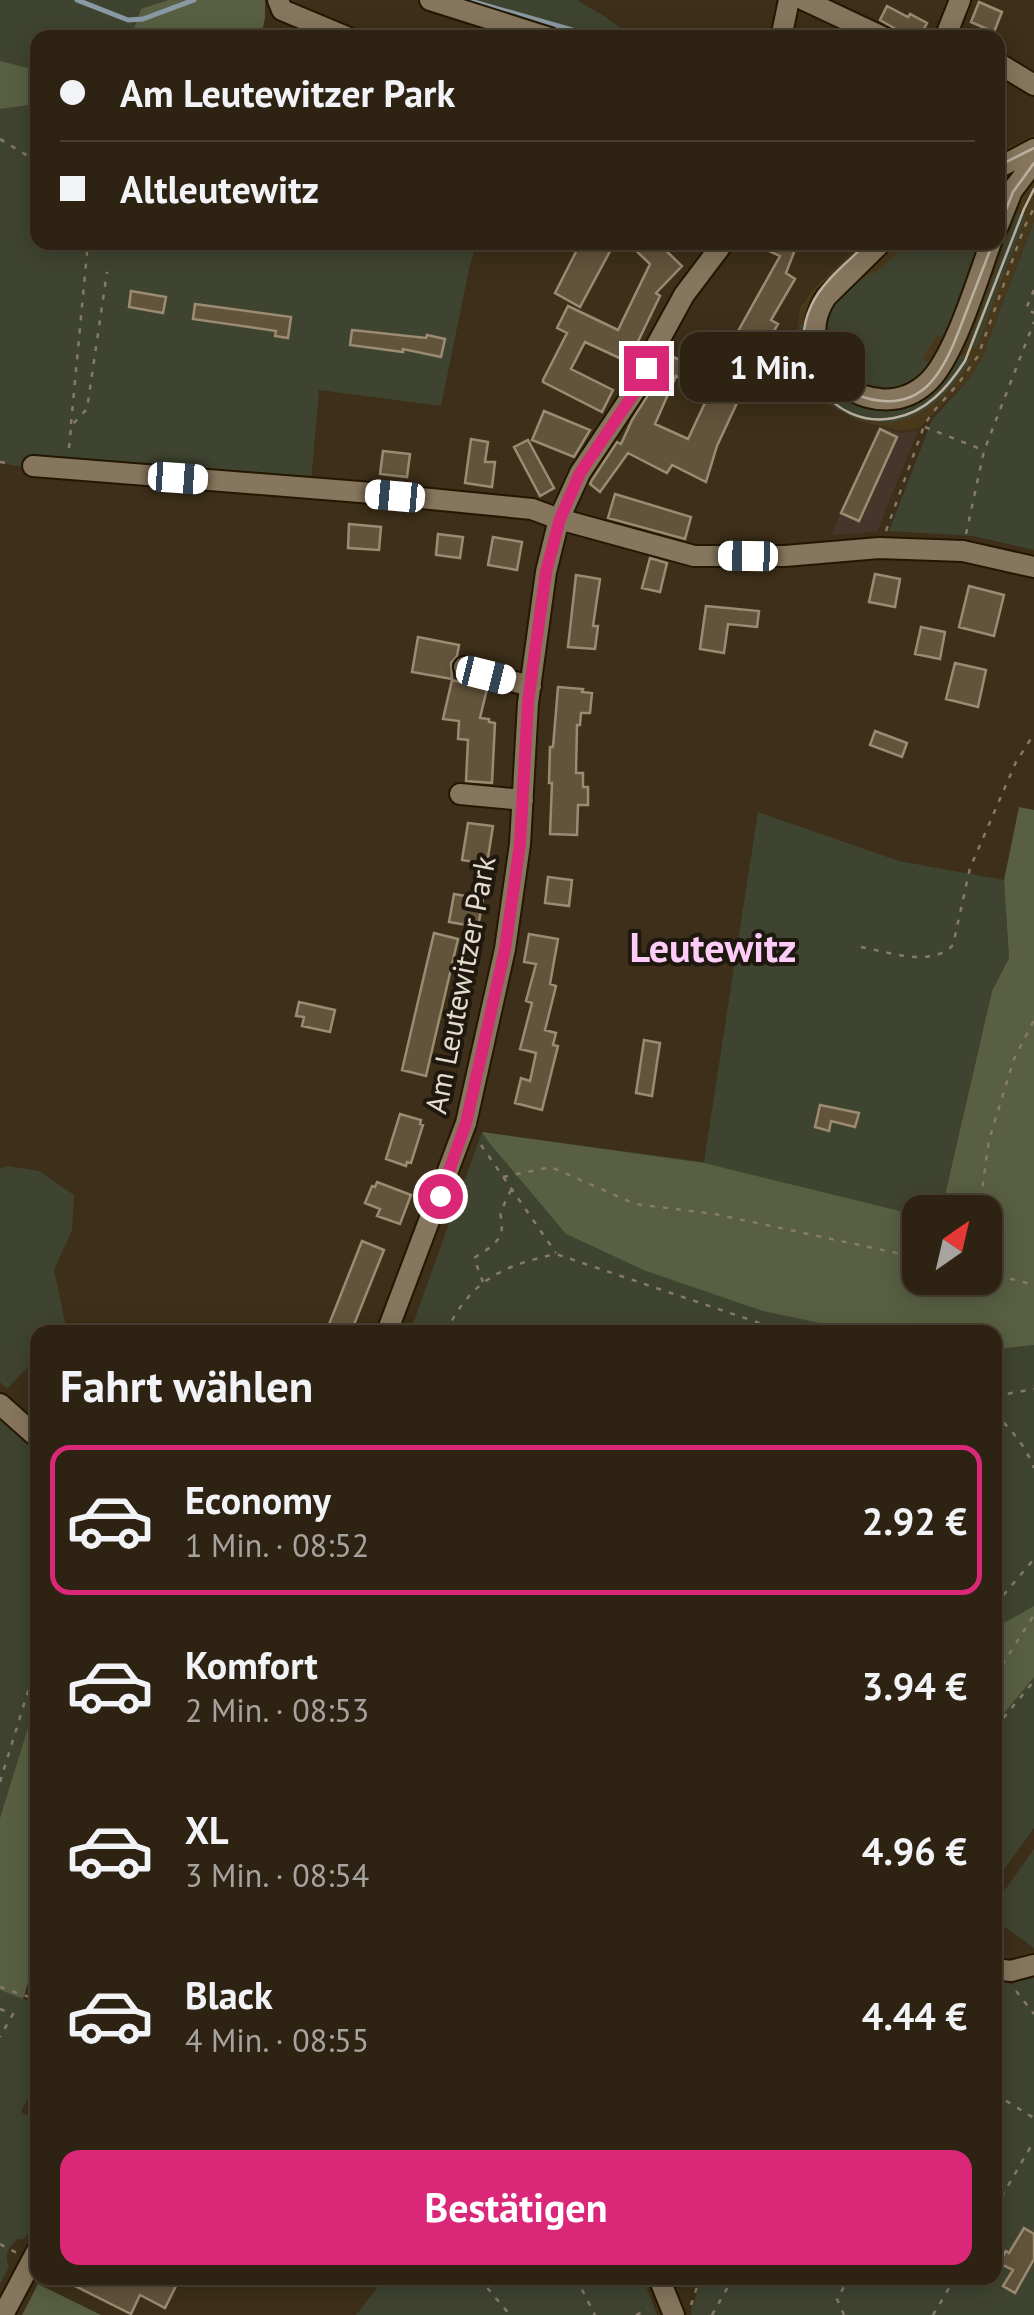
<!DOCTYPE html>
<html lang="de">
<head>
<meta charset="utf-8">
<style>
	:root { --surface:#2e2313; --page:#3a2f21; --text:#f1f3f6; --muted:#a7a4a0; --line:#494033; --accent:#db2777 }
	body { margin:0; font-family:"PT Sans",sans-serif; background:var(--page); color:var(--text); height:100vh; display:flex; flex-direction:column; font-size:38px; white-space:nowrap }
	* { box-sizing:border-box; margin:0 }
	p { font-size:32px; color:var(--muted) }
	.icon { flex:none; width:55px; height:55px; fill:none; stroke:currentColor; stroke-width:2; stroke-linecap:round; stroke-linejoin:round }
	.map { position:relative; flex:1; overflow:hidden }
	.sheet { position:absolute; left:30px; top:1325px; width:972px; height:960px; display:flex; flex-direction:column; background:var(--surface); border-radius:20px; box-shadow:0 5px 25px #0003,0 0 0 2px var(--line) }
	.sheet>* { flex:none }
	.hud { position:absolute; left:30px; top:30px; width:975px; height:220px; border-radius:20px; box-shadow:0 5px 25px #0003,0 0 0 2px var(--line); display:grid; align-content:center; height:220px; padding:0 30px; background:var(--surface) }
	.needle { width:65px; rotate:34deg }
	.tools { position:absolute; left:902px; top:1195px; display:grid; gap:20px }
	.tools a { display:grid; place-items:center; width:100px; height:100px; border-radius:20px; background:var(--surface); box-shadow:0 5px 25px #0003,0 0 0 2px var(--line); font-size:50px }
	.end { position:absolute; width:45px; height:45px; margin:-22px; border:12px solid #db2777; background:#fff; box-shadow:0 0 0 5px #fff }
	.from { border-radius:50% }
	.bubble { position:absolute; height:70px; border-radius:20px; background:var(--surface); box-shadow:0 5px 25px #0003,0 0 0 2px var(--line); font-size:32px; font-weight:600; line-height:70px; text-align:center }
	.car { position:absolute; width:30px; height:60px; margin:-30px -15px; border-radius:12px; box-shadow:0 0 8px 2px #0007; background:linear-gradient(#fff 24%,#345 0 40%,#fff 0 76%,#345 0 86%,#fff 0) }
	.hud b { display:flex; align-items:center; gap:35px; height:95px; font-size:38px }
	.hud b+b { border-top:2px solid var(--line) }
	.hud i { width:25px; height:25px; background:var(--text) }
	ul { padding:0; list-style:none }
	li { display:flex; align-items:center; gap:30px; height:150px; margin:0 20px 15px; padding:0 10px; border:5px solid transparent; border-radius:20px }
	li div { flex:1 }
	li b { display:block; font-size:38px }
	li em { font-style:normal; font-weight:600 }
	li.selected { border-color:var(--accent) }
	li>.icon { width:90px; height:90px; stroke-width:1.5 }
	h2 { padding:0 30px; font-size:45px; line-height:120px }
	.cta { display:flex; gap:20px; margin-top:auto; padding:20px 30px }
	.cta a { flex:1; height:115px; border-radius:20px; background:var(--accent); color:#fff; font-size:40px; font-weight:600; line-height:115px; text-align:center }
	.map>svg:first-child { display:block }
	.industrial { fill:#46352a }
	.built { fill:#4a381a }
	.green { fill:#3f4430 }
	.forest { fill:#585f42 }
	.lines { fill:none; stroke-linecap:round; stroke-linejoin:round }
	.stream { stroke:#8a9aa5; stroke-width:5 }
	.building { fill:#62533b; stroke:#9b8b72; stroke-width:2.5; fill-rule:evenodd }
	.minor-casing { stroke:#241702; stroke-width:24 }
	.path { stroke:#877b68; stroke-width:2.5; stroke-dasharray:5 8; stroke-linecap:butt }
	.minor { stroke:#86765d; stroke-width:20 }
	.tram { stroke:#bcb2a2; stroke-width:2.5 }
	.route { stroke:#db2777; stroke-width:12 }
	.labels { text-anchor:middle; stroke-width:8; stroke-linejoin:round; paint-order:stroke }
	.street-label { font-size:30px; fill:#e5dcce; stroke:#1f180f }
	.district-label { font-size:40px; font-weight:bold; fill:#fdccf9; stroke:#1f180f }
</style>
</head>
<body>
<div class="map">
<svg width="1034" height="2315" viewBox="0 0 1034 2315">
	<rect width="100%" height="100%" fill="#3d2f19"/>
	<!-- industrial -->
	<path class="industrial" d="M880,427L900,433L918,430L877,532L831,535Z"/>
	<!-- built -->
	<path class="built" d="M1034,135V220L981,360L968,380L919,428L901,431L856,420L825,403L810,388L798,364L796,336L800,308L813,289L862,243L998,242V152Z"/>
	<!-- green -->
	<path class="green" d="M0,0H168L141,9L131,37L38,38L37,70L0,61Z
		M443,0H577L604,16L633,37H581L508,20Z
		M37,104L38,242L477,243L469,269L441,406L319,390L310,494L81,477L0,463V109Z
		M1017,213L1026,216L976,349L968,345Z
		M1034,221V550L973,536L889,531L932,420L968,380L981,360Z
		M910,243L933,245L940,243L939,247L957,254L959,249H962L965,243H981L945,338L937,335L923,359L934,367L928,375L892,393L855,385L826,354L824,325L833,302L844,291L872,272L874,274Z
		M800,324L806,326L805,346H809L875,406L954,358L957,359L959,354L971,359C955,385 933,412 902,420C844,435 791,380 800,324Z
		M758,812L899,861L1004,880L1009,958L992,991L941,1212H920V1278H985L1034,1250V1828L995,1882V1332H410L482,1132L704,1162Z
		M7,1166L39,1171L74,1195L72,1230L54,1270L66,1327L64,1332H38L37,1357L7,1389L0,1382V1169Z
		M0,1419L38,1452L37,1698L0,1818Z
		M1034,1849V1948L995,1920V1904Z
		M1034,1975V2315H692L690,2313L702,2278H995V1979L1012,1984Z
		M0,1990L37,2004V2079L21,2112L37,2121V2216L24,2239H18C8,2247 4,2255 9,2267L0,2284Z
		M385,2278H643L657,2315H356Z"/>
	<!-- forest -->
	<path class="forest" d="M168,0H265V18L261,37H131L141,9Z
		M0,61L37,70V104L0,109Z
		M1019,807L1034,810V1345L995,1349V1332H862L763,1311L646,1271L566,1234L487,1140L482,1132L704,1163L920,1216V1278H985V1212H941L992,991L1009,958L1004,880Z
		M1034,1606V1677L995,1724V1628Z
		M37,1698L38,1950L23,1999L0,1990V1818Z
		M38,2284L101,2315H22Z"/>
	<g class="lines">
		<!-- stream -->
		<path class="stream" d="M77,0L128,20L143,19L194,0
			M467,0L600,38"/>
	</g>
	<!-- building -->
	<path class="building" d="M979,2L1002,12L994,32L971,22Z
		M887,6L908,17L910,14L927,23L922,33L901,32L880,20Z
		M581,242H615L580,307L555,293Z
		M627,242H657L682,266L656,293L660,296L628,362L585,342L571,369L613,390L602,412L543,382V380L567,333L557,328L568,306L618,330L650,264Z
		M749,242H798L786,273L795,279L771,320L778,324L759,357L732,342L780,256Z
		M131,291L166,297L163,313L129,307Z
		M195,304L291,317L288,338L275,336L276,331L193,319Z
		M352,330L426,338L427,335L445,339L441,357L403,349V352L350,345Z
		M667,354L743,390L717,446L706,482L672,465L667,473L628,453L600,492L590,484L592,480L617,442L621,444L632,420L648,395ZM676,376L710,392L688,439L655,424Z
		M544,411L590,430L574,457L532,440Z
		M880,429L897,437L859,521L841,513Z
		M471,439L488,442L485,462H495L492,487L465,483Z
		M528,440L554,488L540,496L514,447Z
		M383,451L410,454L407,477L380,474Z
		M615,494L691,517L685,539L608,518Z
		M349,524L381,527L379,550L348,548Z
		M438,534L463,537L460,558L436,555Z
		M493,537L522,542L517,570L488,565Z
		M650,558L667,563L660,592L642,588Z
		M875,574L900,579L895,607L869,602Z
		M576,575L600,579L593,626H598L595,649L568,647Z
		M969,586L1004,595L994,636L959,627Z
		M706,606L759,611L757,627L728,624L724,653L700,649Z
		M921,627L945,632L940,659L915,654Z
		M418,637L459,645L457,656L451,663L452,679L412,672Z
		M955,663L986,670L978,707L946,699Z
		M452,680L487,689L480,718L489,719V722L495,723L492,783L466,781L468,740L458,739L459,721L443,719Z
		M558,687L583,689L582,692L592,693L590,713H581L580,725H577L576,773H583V787H588V805H578L577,835L550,834L552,783H549L550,747H553Z
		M875,731L907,743L902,757L870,745Z
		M468,823L493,826L487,864L462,860Z
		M548,877L572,880L569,906L545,903Z
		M454,894L483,899L478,927L449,922Z
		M434,933L458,939L426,1076L402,1070Z
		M529,934L558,939L550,984L556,986L545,1030L556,1033L553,1045L558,1046L542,1110L515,1103L521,1078L530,1081L536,1053L520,1049L532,1003L526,1001L536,964L524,962Z
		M299,1002L335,1010L330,1032L302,1026L304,1017L296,1016Z
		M644,1040L660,1043L652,1096L636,1093Z
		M820,1105L859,1113L855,1127L831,1121L829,1131L815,1127Z
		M400,1114L421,1120L420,1124L423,1125L411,1163L407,1162L406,1166L386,1159Z
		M377,1182L411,1195L400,1224L377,1216L380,1209L365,1203L372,1186L375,1187Z
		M362,1241L384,1250L351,1332H344L328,1327Z
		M1024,2228L1034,2234V2259L1015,2293L1003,2286L1013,2270L999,2263L1006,2251L1009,2253Z
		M59,2278H122L134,2284L137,2278H180L165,2308L140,2295L131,2314Z"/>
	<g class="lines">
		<defs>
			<path id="minor" d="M278,0L282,10L349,38
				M430,0L550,38
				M804,0L885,38
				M781,38L789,0
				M945,38L960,0
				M998,63L1034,85
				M998,168L1034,149
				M998,226L1012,191L1034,162
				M882,242L826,297C784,362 874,433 928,382C954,358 978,278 991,242
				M33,466L360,492L532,509L559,519L694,556H785L879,548L963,551L1034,567
				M464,667L487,675L531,686
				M460,794L523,800
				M387,1332L466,1123L505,949L520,844L528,703L546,572L559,519L580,473L636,389L655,348L684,295L724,242
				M0,1404L38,1438
				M995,1969L1011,1971L1034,1965
				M659,2278L674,2315
				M3,2315L38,2249"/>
		</defs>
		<!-- minor casing -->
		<use href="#minor" class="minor-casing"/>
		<!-- path -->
		<path class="path" d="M0,139L38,162
			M1034,290L1026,309L1034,313
			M71,424L88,242
			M925,427L983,450
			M69,448L71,426L87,409L107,272
			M0,462L13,464
			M886,531L924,426L932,413L958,384L978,356L1024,228L1034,208
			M966,534L984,451L1034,322
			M861,947C889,952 931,968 953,945L970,868L1016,762L1034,734
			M481,1145L556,1253
			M503,1177L551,1167L635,1204L715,1214L920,1258
			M979,1212L989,1140L1014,1059L1034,1020
			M985,1272L1034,1285
			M483,1282L474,1258C494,1245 507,1239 500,1213L511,1190
			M446,1332C471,1280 502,1266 556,1254L786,1332
			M995,1396L1034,1389
			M995,1413C1011,1430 1026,1446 1034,1468
			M995,1605L1034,1559
			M995,1676L1034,1615
			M995,1728L1034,1681
			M0,1782L38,1659
			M0,1987L38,2000
			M1016,1991L1034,2014
			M995,2003L1000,1991
			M0,2009L13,2014L0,2037
			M995,2094L1034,2118
			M995,2208L1034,2141
			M0,2244L17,2253
			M479,2278L510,2315
			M576,2278L595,2315
			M691,2305L700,2278
			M636,2315L648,2309
			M712,2315L733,2278
			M844,2315L837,2299L849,2278
			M933,2315L955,2278"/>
		<!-- minor -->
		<use href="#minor" class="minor"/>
		<!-- tram -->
		<path class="tram" d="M998,166L1034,148
			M998,230L1013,192L1034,163
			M868,242C849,261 822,281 811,306C785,361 831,430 894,418C927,412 948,387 965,361L1024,209L1034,189
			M816,354C825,377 843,392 866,398C929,415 947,362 965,315C974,291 984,267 993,242"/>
	</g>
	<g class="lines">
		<!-- route -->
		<path class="route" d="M440,1196L466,1123L505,949L520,844L528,702L546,572L560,519L580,473L636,390L646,368"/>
	</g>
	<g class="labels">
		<!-- street labels -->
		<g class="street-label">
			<text transform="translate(461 985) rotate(-79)" y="10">Am Leutewitzer Park</text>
		</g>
		<!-- district labels -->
		<g class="district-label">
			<text x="713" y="962">Leutewitz</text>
		</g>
	</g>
</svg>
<div class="tools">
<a><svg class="needle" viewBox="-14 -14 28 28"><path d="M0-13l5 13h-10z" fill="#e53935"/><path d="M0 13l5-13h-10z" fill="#a7a4a0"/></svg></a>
</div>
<i class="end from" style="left:440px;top:1196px"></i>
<i class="end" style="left:646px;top:368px"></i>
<div class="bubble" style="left:680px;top:332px;width:185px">1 Min.</div>
<i class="car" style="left:178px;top:478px;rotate:94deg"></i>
<i class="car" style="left:395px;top:496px;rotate:275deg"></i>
<i class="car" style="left:748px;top:556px;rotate:271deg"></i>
<i class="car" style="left:486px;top:675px;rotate:104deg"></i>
<div class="hud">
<b><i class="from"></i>Am Leutewitzer Park</b>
<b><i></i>Altleutewitz</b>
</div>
<section class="sheet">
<h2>Fahrt wählen</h2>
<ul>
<li class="selected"><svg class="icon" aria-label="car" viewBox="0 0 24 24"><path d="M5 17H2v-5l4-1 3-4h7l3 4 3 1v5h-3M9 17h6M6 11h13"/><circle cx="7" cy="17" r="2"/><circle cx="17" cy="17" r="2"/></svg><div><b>Economy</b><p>1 Min. · 08:52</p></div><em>2.92 €</em></li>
<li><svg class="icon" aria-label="car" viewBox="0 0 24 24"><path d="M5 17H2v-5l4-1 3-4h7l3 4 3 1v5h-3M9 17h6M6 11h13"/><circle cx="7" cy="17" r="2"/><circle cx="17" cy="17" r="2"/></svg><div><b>Komfort</b><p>2 Min. · 08:53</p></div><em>3.94 €</em></li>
<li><svg class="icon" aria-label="car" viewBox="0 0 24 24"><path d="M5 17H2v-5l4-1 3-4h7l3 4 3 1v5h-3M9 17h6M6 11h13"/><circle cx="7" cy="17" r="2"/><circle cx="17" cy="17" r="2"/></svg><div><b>XL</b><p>3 Min. · 08:54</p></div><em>4.96 €</em></li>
<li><svg class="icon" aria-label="car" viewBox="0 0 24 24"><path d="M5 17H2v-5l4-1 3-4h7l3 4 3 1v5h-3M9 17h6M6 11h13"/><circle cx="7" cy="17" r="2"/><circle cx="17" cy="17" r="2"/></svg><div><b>Black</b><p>4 Min. · 08:55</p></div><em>4.44 €</em></li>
</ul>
<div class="cta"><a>Bestätigen</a></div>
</section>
</div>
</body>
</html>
